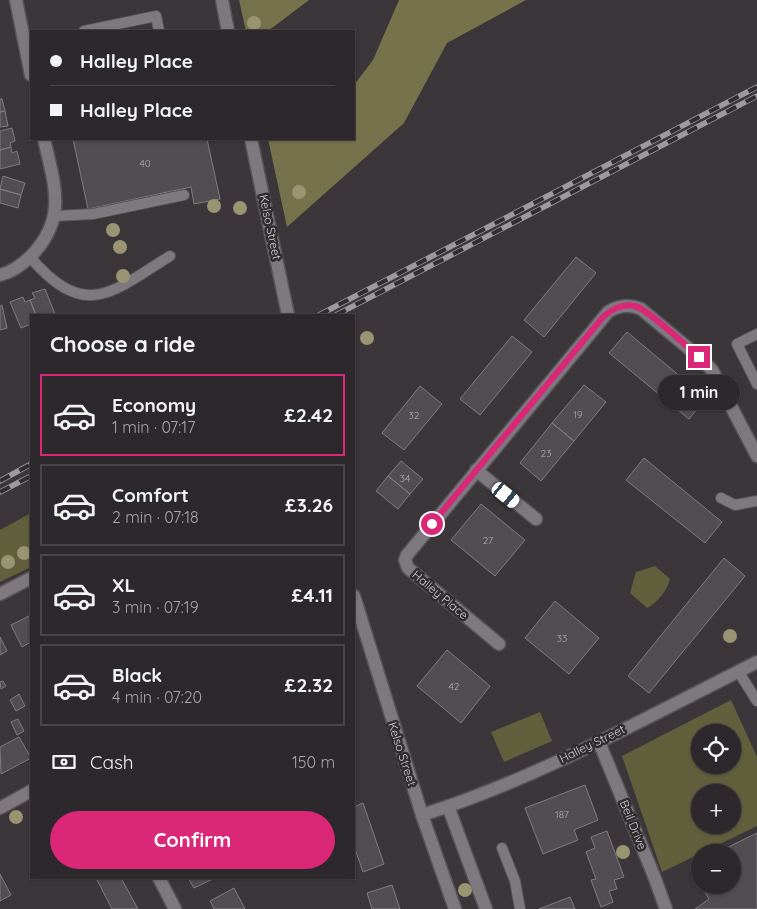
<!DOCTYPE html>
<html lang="en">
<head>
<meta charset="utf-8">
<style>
	:root { --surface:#2c282c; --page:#383438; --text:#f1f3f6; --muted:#a6a6a9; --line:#484448; --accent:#db2777 }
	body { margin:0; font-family:Quicksand,sans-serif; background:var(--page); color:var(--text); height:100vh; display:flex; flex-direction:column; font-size:19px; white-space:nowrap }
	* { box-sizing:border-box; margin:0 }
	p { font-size:16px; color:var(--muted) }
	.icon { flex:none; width:28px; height:28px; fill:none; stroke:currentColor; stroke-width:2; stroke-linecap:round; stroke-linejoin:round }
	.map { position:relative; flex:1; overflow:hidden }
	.side { position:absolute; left:30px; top:314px; width:325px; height:565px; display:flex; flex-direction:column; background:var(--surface); border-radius:0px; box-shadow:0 1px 4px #0004,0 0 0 1px var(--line) }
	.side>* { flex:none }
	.top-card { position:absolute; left:30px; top:30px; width:325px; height:110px; border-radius:0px; box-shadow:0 1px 4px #0004,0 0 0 1px var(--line); display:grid; align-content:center; height:110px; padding:0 20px; background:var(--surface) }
	.tools { position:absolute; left:691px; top:724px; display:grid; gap:10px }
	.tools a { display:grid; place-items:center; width:50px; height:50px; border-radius:50%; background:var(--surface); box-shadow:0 1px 4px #0004,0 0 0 1px var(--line); font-size:25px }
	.end { position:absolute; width:22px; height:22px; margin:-11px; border:6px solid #db2777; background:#fff; box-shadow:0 0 0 2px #fff }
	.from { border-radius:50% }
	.bubble { position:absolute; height:35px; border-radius:18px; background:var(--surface); box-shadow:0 1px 4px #0004,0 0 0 1px var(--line); font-size:16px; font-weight:700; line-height:35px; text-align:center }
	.car { position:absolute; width:15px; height:30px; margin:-15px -8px; border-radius:6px; box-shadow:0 0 4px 1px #0007; background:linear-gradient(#fff 24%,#345 0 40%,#fff 0 76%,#345 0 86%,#fff 0) }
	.top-card b { display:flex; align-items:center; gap:18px; height:48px; font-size:19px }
	.top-card b+b { border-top:1px solid var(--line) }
	.top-card i { width:12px; height:12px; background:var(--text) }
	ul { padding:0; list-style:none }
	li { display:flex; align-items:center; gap:15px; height:82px; margin:0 10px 8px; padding:0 10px; border:2px solid var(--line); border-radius:0px }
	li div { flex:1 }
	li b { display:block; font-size:19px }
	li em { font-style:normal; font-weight:700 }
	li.selected { border-color:var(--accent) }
	li>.icon { width:45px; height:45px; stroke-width:1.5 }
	h2 { padding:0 20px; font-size:22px; line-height:60px }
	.pay { display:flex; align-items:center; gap:12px; height:55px; padding:0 20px; font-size:19px }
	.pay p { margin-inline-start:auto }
	.action { display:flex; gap:10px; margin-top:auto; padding:10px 20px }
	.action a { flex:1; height:58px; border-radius:30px; background:var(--accent); color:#fff; font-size:20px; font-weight:700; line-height:58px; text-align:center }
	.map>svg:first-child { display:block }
	.green { fill:#625f3c; fill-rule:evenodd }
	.forest { fill:#76734c }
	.building { fill:#514d52; stroke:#817c81 }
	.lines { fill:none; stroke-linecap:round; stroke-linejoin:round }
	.service-casing { stroke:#565356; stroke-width:12 }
	.minor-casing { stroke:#565356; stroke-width:15 }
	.tertiary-casing { stroke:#565356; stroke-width:15 }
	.service { stroke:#7e797f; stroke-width:10 }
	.minor { stroke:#7e797f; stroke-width:12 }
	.tertiary { stroke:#7e797f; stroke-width:12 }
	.rail-casing { stroke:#9d999d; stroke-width:5.5 }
	.rail { stroke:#302c30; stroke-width:4; stroke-dasharray:11; stroke-linecap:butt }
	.tree { fill:#999471 }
	.route { stroke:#db2777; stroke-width:6 }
	.labels { text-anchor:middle; stroke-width:5; stroke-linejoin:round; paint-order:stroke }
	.number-label { font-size:10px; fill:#b2afb3 }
	.street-label { font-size:12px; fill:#d3d0d3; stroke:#302c30 }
</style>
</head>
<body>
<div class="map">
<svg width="757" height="909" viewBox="0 0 757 909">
	<rect width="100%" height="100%" fill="#3a363a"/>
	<!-- green -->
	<path class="green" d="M31,513V567L0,582V530Z
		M655,566L670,579C667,591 658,602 647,608L630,593L636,572Z
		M731,700L757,757V826L662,872L622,756ZM700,732H732V765H700ZM732,792V825H700V792Z
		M540,712L552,741L504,762L491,732Z"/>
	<!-- forest -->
	<path class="forest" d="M239,0H309L268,31H246Z
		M399,0H526L447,43L404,123L287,227L268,139H354V85L373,60Z"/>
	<!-- building -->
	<path class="building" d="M0,99H2L5,111L0,112Z
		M5,111L8,126L0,127V112Z
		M12,128L15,141L10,143L11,147L0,150V131Z
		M73,139H207L220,199L194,204L191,187L88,209Z
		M11,147L12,153L17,151L20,164L0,169V150Z
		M3,176L25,183L21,195L0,189Z
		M0,189L21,195L18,208L0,203Z
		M576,257L596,273L544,337L524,320Z
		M45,289L55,314L36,315L30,300L35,298L32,293Z
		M23,297L25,302L30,300L36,315H31V324L21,328L10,302Z
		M2,305L7,328L0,330V306Z
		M627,332L706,398L689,419L609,353Z
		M512,336L532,352L480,415L460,399Z
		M584,385L606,402L574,441L552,423Z
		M420,386L442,404L404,450L382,433Z
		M552,423L574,441L541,481L520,463Z
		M644,458L722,522L705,543L626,480Z
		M401,461L423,479L410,494L388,476Z
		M388,476L410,494L398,509L376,491Z
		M481,504L525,540L495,576L451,540Z
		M724,558L745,576L649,693L628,676Z
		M555,601L599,638L569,674L525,638Z
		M31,615V642L22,647L11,625Z
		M0,637L7,651L0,655Z
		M447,650L490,686L461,723L417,686Z
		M3,681L6,686L1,689L0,682Z
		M19,694L25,706L16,711L10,700Z
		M18,719L24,731L17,735L11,722Z
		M19,737L31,758L1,774L0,747Z
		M585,785L598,820L574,830L578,840L543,854L525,808Z
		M363,803L384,864L363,872L354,846V807Z
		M607,831L624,877L614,880L617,889L609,891L613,902L601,907L591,880L596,879L586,852L595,848L591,837Z
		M757,833V909H695L709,899L701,885H732V852H718Z
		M700,861V883L691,866Z
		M0,874L11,895L0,901Z
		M101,878H121L138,909H112L97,880Z
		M188,878H215L194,888Z
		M392,885L400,909H372L367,893Z
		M234,888L245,909H214L210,901Z
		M570,897L575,909H539Z"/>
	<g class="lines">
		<defs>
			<path id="service" d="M84,31L156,16L159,31
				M55,216L93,214L184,195
				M30,257C85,321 111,293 170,256
				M757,334L737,344L757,384
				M721,498L735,505L757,501
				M738,671L757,701
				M502,848L515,881L520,909"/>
			<path id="minor" d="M16,0L31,75
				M0,275C13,272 23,264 32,255C68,217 54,184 44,139
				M476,470L536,519
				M0,594L31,578
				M499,644L408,568L405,560L407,555L608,312C619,305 629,304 641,309L699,357L712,370L757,456
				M599,742L654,876L666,909
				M448,806L486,909
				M0,808L31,791
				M422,815C539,778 647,717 757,662
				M159,878L175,909"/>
			<path id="tertiary" d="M222,0L228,31
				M251,139L288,315
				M354,596L422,815L455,909"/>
		</defs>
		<!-- service casing -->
		<use href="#service" class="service-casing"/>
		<!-- minor casing -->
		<use href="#minor" class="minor-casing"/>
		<!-- tertiary casing -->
		<use href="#tertiary" class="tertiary-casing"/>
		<!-- service -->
		<use href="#service" class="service"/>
		<!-- minor -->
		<use href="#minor" class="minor"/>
		<!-- tertiary -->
		<use href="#tertiary" class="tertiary"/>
		<defs>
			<path id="rail" d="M319,315L757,87
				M336,315L757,96
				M0,481L31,464
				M0,492L31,476"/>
		</defs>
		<!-- rail casing -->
		<use href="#rail" class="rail-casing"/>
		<!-- rail -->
		<use href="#rail" class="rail"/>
	</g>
	<!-- trees -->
	<g class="tree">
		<circle cx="254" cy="23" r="7"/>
		<circle cx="299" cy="192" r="7"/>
		<circle cx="214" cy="206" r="7"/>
		<circle cx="240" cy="208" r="7"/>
		<circle cx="113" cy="230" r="7"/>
		<circle cx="120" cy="247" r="7"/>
		<circle cx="123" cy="276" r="7"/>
		<circle cx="367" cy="338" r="7"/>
		<circle cx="24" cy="553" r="7"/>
		<circle cx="8" cy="562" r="7"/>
		<circle cx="730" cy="636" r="7"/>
		<circle cx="16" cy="817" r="7"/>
		<circle cx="623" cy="852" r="7"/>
		<circle cx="465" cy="890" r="7"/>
	</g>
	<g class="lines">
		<!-- route -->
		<path class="route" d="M432,524L603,317C612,309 623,303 635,306C649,310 686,346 699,357"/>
	</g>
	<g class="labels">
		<!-- number labels -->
		<g class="number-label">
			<text x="145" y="167">40</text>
			<text x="578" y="418">19</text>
			<text x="414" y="419">32</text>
			<text x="546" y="457">23</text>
			<text x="405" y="482">34</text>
			<text x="488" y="544">27</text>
			<text x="562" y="642">33</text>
			<text x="454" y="690">42</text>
			<text x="562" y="818">187</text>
		</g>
		<!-- street labels -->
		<g class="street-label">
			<text transform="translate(270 227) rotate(78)" y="4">Kelso Street</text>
			<text transform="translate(440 595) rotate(40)" y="4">Halley Place</text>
			<text transform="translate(592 744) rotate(-26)" y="4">Halley Street</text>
			<text transform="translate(402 754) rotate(72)" y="4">Kelso Street</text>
			<text transform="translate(633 825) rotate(68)" y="4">Beil Drive</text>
		</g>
	</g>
</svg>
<div class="tools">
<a><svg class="icon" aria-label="locate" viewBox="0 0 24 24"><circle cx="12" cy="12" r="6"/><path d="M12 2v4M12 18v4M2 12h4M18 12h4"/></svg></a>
<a>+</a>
<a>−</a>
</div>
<i class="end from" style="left:432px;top:524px"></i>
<i class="end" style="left:699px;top:357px"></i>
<div class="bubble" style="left:658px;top:375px;width:82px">1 min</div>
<i class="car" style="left:506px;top:495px;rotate:129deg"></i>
<div class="top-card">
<b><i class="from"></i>Halley Place</b>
<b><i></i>Halley Place</b>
</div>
<section class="side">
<h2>Choose a ride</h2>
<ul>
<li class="selected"><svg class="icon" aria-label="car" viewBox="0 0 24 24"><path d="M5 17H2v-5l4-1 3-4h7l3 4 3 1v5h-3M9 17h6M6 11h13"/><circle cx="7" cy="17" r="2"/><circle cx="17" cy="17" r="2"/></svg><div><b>Economy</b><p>1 min · 07:17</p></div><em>£2.42</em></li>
<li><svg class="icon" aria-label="car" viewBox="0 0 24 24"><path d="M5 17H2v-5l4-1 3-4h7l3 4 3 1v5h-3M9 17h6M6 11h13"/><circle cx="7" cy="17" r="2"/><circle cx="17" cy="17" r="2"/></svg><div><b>Comfort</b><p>2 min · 07:18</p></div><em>£3.26</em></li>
<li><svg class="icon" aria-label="car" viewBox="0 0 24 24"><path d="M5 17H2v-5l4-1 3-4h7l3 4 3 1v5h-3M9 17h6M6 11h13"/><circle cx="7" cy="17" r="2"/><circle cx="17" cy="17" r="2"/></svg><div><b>XL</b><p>3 min · 07:19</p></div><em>£4.11</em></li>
<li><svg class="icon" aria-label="car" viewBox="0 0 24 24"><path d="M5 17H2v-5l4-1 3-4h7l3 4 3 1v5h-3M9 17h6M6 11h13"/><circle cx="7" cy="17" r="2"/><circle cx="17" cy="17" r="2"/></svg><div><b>Black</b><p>4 min · 07:20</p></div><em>£2.32</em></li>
</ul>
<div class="pay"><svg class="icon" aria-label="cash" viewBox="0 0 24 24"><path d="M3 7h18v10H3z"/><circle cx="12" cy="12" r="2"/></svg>Cash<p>150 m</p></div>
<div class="action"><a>Confirm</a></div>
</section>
</div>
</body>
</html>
